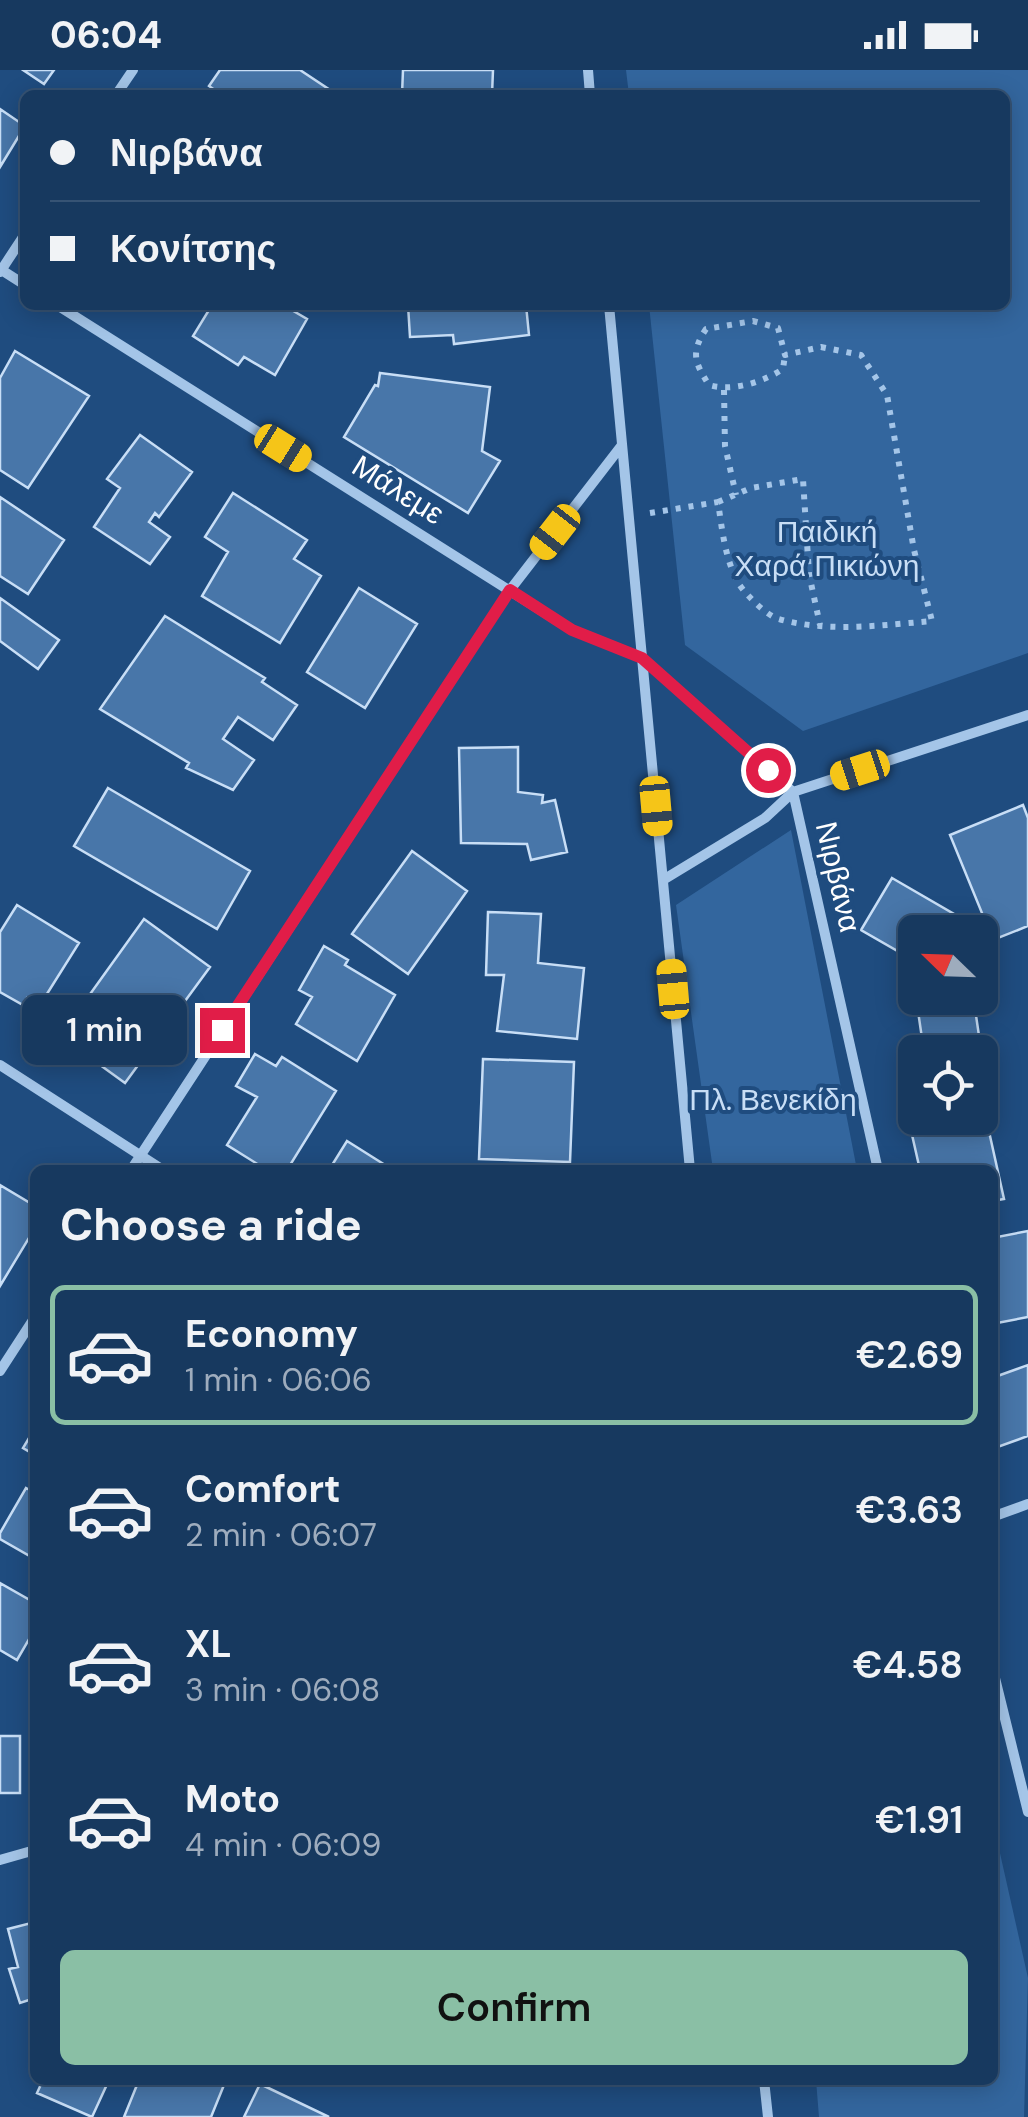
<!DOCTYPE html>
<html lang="en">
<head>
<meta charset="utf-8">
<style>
	:root { --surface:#17395f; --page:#244468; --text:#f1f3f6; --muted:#9eacbd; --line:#365374; --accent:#8abfa5 }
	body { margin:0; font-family:"DM Sans",sans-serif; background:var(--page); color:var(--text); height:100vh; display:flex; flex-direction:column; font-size:38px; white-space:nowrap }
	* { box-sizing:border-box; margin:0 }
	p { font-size:32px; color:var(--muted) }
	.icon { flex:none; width:55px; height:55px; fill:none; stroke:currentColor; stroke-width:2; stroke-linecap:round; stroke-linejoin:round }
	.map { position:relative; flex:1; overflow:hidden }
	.sheet { position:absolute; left:30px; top:1095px; width:968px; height:920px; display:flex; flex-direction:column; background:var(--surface); border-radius:15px; box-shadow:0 5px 25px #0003,0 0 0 2px var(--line) }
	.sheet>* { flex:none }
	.top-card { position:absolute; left:20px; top:20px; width:990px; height:220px; border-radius:15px; box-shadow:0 5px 25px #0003,0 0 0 2px var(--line); display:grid; align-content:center; height:220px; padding:0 30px; background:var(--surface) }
	.needle { width:65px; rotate:293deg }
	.buttons { position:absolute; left:898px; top:845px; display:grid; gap:20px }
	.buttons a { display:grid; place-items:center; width:100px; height:100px; border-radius:15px; background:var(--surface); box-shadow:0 5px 25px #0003,0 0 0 2px var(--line); font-size:50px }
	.end { position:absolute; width:45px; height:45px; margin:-22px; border:12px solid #e11d48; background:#fff; box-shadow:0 0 0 5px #fff }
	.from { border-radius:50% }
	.bubble { position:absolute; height:70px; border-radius:15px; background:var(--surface); box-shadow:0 5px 25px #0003,0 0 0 2px var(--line); font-size:32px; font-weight:600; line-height:70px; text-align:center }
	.car { position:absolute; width:30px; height:60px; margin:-30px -15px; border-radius:12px; box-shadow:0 0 8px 2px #0007; background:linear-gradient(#f5c518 24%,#345 0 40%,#f5c518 0 76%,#345 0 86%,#f5c518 0) }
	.top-card b { display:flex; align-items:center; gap:35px; height:95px; font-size:38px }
	.top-card b+b { border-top:2px solid var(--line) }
	.top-card i { width:25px; height:25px; background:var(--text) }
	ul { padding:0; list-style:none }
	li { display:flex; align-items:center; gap:30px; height:140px; margin:0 20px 15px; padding:0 10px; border:5px solid transparent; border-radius:15px }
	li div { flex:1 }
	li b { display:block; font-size:38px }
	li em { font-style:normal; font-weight:600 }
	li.selected { border-color:var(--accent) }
	li>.icon { width:90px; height:90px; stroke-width:1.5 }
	h2 { padding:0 30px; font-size:45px; line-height:120px }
	.primary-button { display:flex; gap:20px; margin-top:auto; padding:20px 30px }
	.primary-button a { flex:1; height:115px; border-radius:15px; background:var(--accent); color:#111; font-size:40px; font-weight:600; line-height:115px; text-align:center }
	.status { display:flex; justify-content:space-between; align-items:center; height:70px; padding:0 50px; background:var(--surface); direction:ltr }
	.status svg { height:28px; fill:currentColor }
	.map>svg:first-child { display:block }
	.green { fill:#33669e }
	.building { fill:#4876a9; stroke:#c8def6; stroke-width:2.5 }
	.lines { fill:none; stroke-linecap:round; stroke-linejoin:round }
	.path { stroke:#a4c5e8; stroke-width:6; stroke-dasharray:5 8; stroke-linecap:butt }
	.street { stroke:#a4c5e8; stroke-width:10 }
	.route { stroke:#e11d48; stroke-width:12 }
	.labels { text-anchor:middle; stroke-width:8; stroke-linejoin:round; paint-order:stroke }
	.street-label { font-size:30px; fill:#fff; stroke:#1f4c7f }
	.park-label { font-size:30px; fill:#c8def6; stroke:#1f4c7f }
</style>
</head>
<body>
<div class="status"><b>06:04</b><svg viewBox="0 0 49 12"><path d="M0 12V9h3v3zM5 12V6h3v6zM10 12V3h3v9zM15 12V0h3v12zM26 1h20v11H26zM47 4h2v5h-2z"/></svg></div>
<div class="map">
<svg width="1028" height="2047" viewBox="0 0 1028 2047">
	<rect width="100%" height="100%" fill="#1f4c7f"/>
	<!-- green -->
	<path class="green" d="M626,0H1028V583L803,661L685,575L649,235H1005V25H629Z
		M791,760L857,1100H713L676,835Z
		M993,1752L1028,1908L1024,2047H819L816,2010H992Z"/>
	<!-- building -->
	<path class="building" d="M23,0H54L44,14Z
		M220,0H300L330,20L327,25H222L209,16Z
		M403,0H493L492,25H402Z
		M0,39L25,56L0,97Z
		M212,235H283L307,249L275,305L244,287L238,295L193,266Z
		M408,235H526L529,265L454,274L453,265L410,267Z
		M15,281L89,326L28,418L0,400V308Z
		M380,303L490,317L482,381L500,391L468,443L344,367L375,315L378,316Z
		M140,365L192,402L159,447L155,443L149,452L170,467L150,494L94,457L120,418L107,409Z
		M233,423L307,470L294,489L321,506L280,573L202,526L228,482L205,467Z
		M0,427L64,470L28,524L0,506Z
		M359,518L417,554L365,638L307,602Z
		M0,528L59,570L38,599L0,571Z
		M165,546L265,608L262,612L297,635L273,670L238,647L223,669L254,690L233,720L186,698L189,693L100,639Z
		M518,677V722L543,725L542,733L555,730L567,782L531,790L527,774L461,773L459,678Z
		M108,718L250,801L217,859L74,776Z
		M1023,735L1028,748V856L993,870L950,765Z
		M412,781L467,821L408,904L352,864Z
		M892,808L954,844L943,862H915V891L861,860Z
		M17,835L79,873L40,935L27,928L23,935L0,922V862Z
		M488,842L541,844L538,893L584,898L577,969L497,961L504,905H486Z
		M144,849L210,897L125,1013L60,966Z
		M324,876L348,890L345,895L395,925L357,991L296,954L312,927L299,920Z
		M974,932L982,986L980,982H924L918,941Z
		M255,984L276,996L282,987L336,1021L287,1100H267L227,1075L257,1027L236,1016Z
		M483,989L574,992L570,1092L479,1089Z
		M984,1039L1004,1129L992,1131V1100H920L910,1056L947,1048H980V1040Z
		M347,1071L393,1100H329Z
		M0,1115L35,1136V1158L0,1216Z
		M1028,1161V1247L992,1254V1168Z
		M1028,1295V1366L992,1379V1308Z
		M35,1358V1385L23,1378Z
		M26,1418L35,1423V1489L0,1469V1463Z
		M0,1513L35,1533V1559L17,1590L0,1580Z
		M0,1666H20V1723H0Z
		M35,1852V1928L20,1933L9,1899L18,1897L8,1859Z
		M43,2010H109L92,2047L37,2023Z
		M139,2010H226L211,2047H124Z
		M260,2014L329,2047H244Z"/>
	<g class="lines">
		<!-- path -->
		<path class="path" d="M724,320L725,376L736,425
			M718,432L751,418L803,409L809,504L820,555
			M650,443L718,432C722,459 725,490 739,514C746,525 767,546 779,549C827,563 884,555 932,551L914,480L887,325L861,285L821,277L785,285L778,258L753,251L706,259C690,283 695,293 709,315C732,322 763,312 783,299L785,285"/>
		<!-- street -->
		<path class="street" d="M588,0L590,25
			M116,25L133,0
			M0,199L25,215
			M0,202L25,164
			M57,235L572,560L642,588L793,722L878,1100
			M609,235L690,1100
			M663,810L765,748L793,722L1028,645
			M0,995L163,1100
			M131,1100L510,520L622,375
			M0,1301L35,1247
			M992,1447L1028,1434
			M992,1596L1028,1742
			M0,1790L35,1780
			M764,2010L768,2047"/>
	</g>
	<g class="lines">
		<!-- route -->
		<path class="route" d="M222,960L510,520L572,560L642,588L768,700"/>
	</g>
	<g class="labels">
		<!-- street labels -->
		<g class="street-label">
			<text transform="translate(398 420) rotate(32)" y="10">Μάλεμε</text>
			<text transform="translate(838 807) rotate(77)" y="10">Νιρβάνα</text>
		</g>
		<!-- park labels -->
		<g class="park-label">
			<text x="827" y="472">Παιδική<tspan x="827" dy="34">Χαρά Πικιώνη</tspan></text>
			<text x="773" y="1040">Πλ. Βενεκίδη</text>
		</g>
	</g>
</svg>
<div class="buttons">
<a><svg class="needle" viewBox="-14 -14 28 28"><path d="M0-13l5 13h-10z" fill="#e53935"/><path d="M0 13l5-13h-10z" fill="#9eacbd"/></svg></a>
<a><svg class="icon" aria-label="locate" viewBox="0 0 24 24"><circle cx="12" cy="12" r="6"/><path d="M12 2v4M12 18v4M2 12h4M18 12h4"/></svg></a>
</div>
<i class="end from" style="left:768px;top:700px"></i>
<i class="end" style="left:222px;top:960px"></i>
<div class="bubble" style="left:22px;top:925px;width:165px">1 min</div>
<i class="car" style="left:283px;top:378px;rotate:122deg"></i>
<i class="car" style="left:555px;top:462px;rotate:218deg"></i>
<i class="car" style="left:860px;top:700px;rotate:252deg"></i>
<i class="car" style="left:656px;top:736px;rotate:175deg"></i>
<i class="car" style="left:673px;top:919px;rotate:355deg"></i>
<div class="top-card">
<b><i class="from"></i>Νιρβάνα</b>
<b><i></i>Κονίτσης</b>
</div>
<section class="sheet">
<h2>Choose a ride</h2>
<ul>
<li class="selected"><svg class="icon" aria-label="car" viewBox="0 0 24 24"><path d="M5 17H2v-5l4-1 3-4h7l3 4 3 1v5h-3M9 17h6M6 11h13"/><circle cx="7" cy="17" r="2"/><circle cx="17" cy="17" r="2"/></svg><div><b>Economy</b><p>1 min · 06:06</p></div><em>€2.69</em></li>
<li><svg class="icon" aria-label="car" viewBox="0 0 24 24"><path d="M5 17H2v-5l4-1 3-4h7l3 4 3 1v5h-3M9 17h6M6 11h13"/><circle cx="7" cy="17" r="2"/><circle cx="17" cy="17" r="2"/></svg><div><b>Comfort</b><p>2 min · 06:07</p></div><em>€3.63</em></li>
<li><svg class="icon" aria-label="car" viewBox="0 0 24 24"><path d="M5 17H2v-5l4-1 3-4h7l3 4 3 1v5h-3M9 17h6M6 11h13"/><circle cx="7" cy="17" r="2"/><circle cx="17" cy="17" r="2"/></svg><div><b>XL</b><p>3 min · 06:08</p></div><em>€4.58</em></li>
<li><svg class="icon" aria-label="car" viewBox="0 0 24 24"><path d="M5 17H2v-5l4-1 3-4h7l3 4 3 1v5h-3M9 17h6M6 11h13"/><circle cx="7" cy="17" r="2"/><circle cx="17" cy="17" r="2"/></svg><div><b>Moto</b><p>4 min · 06:09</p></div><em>€1.91</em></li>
</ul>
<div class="primary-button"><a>Confirm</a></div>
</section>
</div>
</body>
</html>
